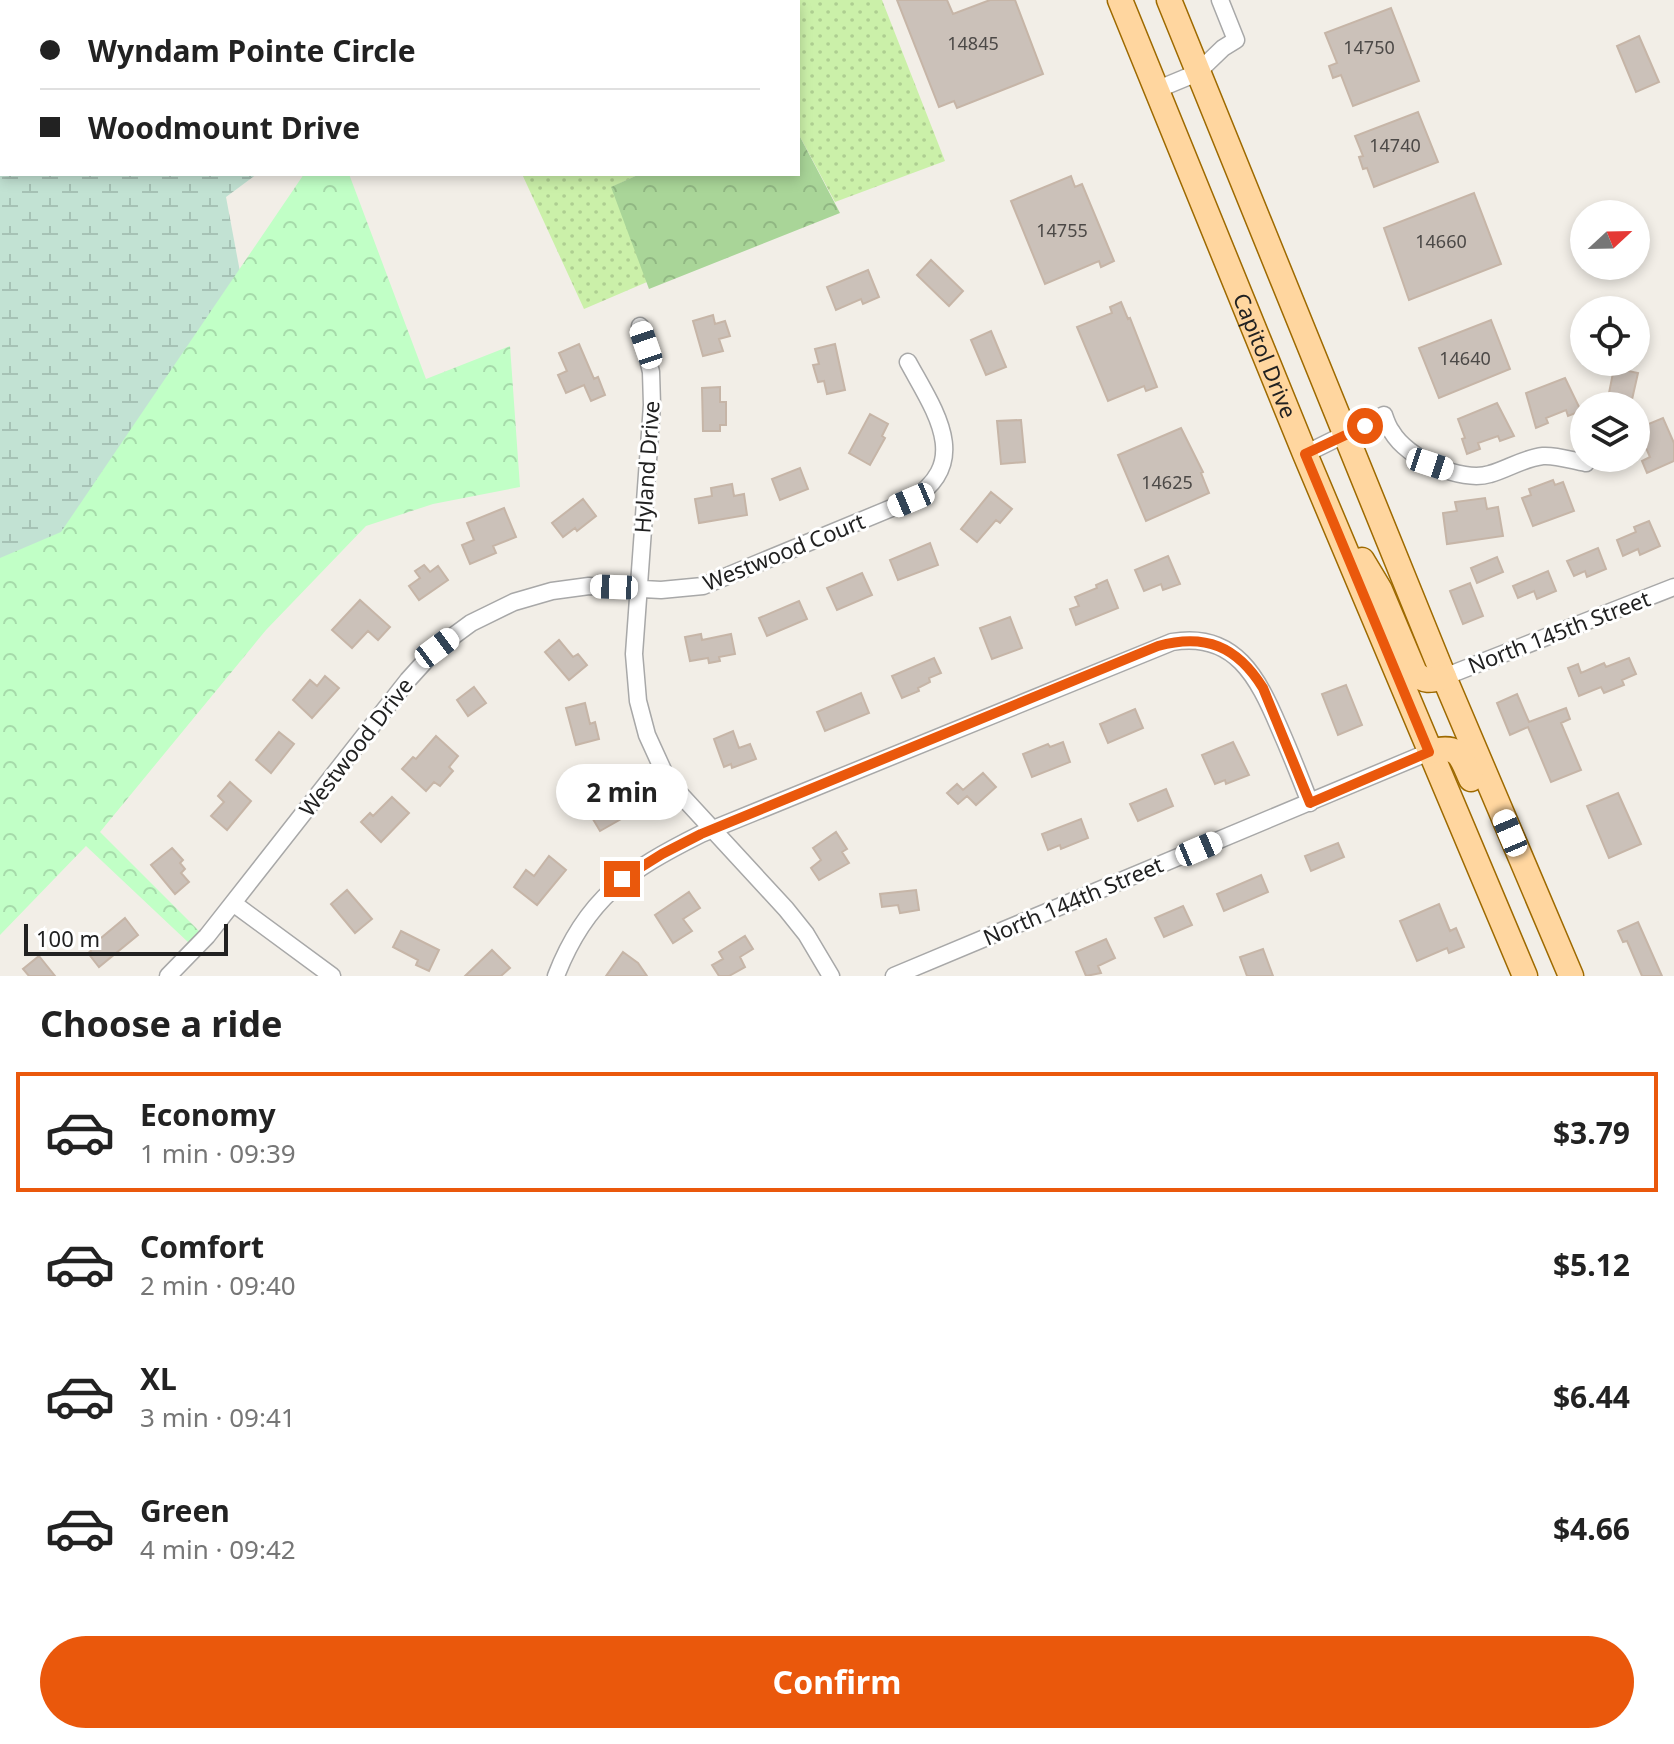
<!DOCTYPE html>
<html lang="en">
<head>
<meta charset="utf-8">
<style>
	:root { --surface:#fff; --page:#f6f6f6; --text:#222; --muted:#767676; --line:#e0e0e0; --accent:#ea580c }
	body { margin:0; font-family:"Noto Sans",sans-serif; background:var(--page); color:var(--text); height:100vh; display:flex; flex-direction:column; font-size:30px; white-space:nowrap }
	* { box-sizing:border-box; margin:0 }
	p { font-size:26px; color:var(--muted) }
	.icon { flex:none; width:44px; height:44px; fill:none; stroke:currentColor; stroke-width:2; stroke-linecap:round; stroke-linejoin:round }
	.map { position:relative; height:976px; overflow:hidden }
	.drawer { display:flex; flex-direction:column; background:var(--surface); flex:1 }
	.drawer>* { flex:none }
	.top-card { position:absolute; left:0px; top:0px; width:800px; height:176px; box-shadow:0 4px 12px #0003; display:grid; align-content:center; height:176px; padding:0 40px; background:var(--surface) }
	.needle { width:52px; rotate:68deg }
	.fabs { position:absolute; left:1570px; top:200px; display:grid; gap:16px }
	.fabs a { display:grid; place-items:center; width:80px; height:80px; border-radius:50%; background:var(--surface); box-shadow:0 4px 12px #0003; font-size:40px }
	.scale { position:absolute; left:24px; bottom:20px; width:204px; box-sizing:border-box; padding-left:8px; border:4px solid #212121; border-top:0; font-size:22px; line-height:28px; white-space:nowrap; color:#212121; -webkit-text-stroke:6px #fff; paint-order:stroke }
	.end { position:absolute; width:36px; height:36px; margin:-18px; border:10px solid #ea580c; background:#fff; box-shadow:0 0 0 4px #fff }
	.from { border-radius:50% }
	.bubble { position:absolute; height:56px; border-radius:28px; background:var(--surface); box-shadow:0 4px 12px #0003; font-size:26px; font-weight:700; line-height:56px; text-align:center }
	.car { position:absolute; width:24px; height:48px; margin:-24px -12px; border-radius:10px; box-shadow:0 0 6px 2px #0007; background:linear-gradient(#fff 24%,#345 0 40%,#fff 0 76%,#345 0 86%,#fff 0) }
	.top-card b { display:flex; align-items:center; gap:28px; height:76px; font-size:30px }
	.top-card b+b { border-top:2px solid var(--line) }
	.top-card i { width:20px; height:20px; background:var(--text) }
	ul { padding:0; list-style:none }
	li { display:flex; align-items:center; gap:24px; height:120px; margin:0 16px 12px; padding:0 24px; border:4px solid transparent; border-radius:0px }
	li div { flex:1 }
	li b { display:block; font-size:30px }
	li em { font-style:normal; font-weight:700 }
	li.active { border-color:var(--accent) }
	li>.icon { width:72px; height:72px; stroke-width:1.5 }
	h2 { padding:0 40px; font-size:36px; line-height:96px }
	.cta { display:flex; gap:16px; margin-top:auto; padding:16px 40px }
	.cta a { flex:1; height:92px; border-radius:48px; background:var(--accent); color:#fff; font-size:32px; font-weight:700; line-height:92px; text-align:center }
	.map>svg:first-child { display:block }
	.grass { fill:url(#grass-dots) }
	.forest { fill:url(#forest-crowns) }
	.wetland { fill:url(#wetland-marsh) }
	.park { fill:url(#park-crowns) }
	.building { fill:#cbc1b9; stroke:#c6b5a7; stroke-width:2 }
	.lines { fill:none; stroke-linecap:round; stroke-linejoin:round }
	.minor-casing { stroke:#a8a8a8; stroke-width:19 }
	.primary-casing { stroke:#9e6a00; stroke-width:27 }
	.minor { stroke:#fff; stroke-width:16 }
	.primary { stroke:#ffd69f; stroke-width:24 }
	.route { stroke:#ea580c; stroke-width:10 }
	.labels { text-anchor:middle; stroke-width:6; stroke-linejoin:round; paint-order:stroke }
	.number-label { font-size:18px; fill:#4c4947 }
	.street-label { font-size:22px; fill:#212121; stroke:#fff }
</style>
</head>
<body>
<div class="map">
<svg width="1674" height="976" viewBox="0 0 1674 976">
	<defs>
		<pattern id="grass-dots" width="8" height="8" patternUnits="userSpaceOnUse" patternTransform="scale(2)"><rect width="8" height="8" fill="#cbf0a9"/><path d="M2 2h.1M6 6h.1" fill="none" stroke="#aece91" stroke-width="1.8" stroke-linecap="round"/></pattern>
		<pattern id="forest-crowns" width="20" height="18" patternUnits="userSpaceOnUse" patternTransform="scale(2)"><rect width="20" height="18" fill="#a9d598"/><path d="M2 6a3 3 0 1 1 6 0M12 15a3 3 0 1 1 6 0" fill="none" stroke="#91b783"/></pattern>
		<pattern id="wetland-marsh" width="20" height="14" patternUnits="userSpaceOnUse" patternTransform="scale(2)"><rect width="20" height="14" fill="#c2e2d3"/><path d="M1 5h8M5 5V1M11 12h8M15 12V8" fill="none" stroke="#a6c2b5"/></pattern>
		<pattern id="park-crowns" width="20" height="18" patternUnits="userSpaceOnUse" patternTransform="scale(2)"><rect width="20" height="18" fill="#c1ffc6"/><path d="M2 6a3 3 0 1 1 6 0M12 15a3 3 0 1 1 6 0" fill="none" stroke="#a6daaa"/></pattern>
	</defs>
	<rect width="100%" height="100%" fill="#f2eee7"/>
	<!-- grass -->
	<path class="grass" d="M279,0H882L945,161L835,202L798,133V2Z
		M522,174H640L612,187L647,282L584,309Z"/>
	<!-- forest -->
	<path class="forest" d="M798,133L840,213L649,289L611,187L640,174H798Z"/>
	<!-- wetland -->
	<path class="wetland" d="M0,96H2V174H257L226,197L269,427L0,849Z"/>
	<!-- park -->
	<path class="park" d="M304,174H349L426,379L510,346L520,487L433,504L366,526L266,630L100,832L201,933L190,944L86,846L0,935V558L61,532Z"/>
	<!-- building -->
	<path class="building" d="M897,0H947L953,14L990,0H1015L1043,74L957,108L954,101L939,107Z
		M1391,8L1419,81L1353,106L1341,75L1333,78L1329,66L1337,63L1325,33Z
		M1639,36L1659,82L1636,92L1617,46Z
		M1418,112L1438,162L1374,187L1367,168L1363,169L1359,157L1363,156L1355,136Z
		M1071,176L1075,187L1082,184L1114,261L1101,267L1099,261L1045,284L1011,201Z
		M1474,193L1501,264L1409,300L1384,228Z
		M931,260L963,291L949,306L917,275Z
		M868,270L879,297L863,304L861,299L836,310L827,287Z
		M1121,302L1128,319L1130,318L1157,387L1146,391L1144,386L1108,401L1077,327L1112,313L1110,307Z
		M713,315L715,324L725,321L730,336L719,339L723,351L703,356L693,321Z
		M1491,320L1510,369L1439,398L1419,348Z
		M991,331L1006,367L986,375L971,340Z
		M579,344L594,379L598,377L605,395L591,401L584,385L566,393L558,375L567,371L559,353Z
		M835,344L845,390L827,394L824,381L818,382L813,365L819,364L815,349Z
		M1614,368L1638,373L1631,404L1620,401L1619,406L1607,403Z
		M1565,378L1581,411L1568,416L1566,410L1546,418L1548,423L1536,428L1526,393Z
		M720,387V402H726V425H720V431H703L702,388Z
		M1497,403L1514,436L1500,441L1498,436L1478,443L1480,449L1467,454L1462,439L1465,438L1458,419Z
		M1636,406L1644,426L1663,418L1674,443V461L1647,473L1642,461L1650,457L1642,439L1636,441Z
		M870,414L888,424L882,436L885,438L870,465L849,453Z
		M1021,420L1025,462L1001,464L997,421Z
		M1181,428L1203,472L1201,473L1209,493L1146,521L1118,455Z
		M800,468L808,489L780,500L772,479Z
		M1553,480L1555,485L1563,482L1574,511L1533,526L1522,498L1531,495L1529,489Z
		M732,484L734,496L744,494L747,515L699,523L695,499L712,496L711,488Z
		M991,492L1012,509L1000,523L996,520L977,542L961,529Z
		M1485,498L1487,509L1498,507L1503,536L1447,544L1443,513L1457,511L1455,502Z
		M583,499L596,516L577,531L575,528L563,537L552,523Z
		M504,508L516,537L493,546L496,553L470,564L462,545L474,540L467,523Z
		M1649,521L1660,546L1640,555L1638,549L1623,556L1617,540L1636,532L1634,527Z
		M930,543L938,565L898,580L890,560Z
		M1598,548L1606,569L1587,577L1585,571L1574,576L1567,561Z
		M1168,556L1180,584L1163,590L1161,584L1144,591L1135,570Z
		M1497,557L1503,572L1477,583L1471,568Z
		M424,565L430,572L438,566L448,580L419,600L409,586L420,578L415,571Z
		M1548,571L1556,591L1537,599L1534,591L1518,598L1513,586Z
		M862,573L872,595L837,610L827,588Z
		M1107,580L1118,608L1076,625L1070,609L1079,606L1075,597L1097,588L1096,585Z
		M1470,583L1483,616L1463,624L1450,591Z
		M360,600L390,627L378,640L368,631L352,648L332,630Z
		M799,601L807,619L767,636L759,618Z
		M1010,617L1022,648L992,659L980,628Z
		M701,634L702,640L731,634L735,654L719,657L720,661L709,663L708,658L690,661L685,637Z
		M559,640L573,657L578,654L587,665L569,680L545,652Z
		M934,658L941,673L929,678L930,682L918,688L919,691L902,698L892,676Z
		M1629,658L1636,674L1622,680L1624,685L1604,693L1601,687L1579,696L1568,668L1578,664L1581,673L1604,663L1606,667Z
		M325,676L339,688L312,718L293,700L310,680L317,686Z
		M1346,685L1362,725L1338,735L1322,694Z
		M474,687L486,703L468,716L457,700Z
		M861,693L869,713L825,731L817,712Z
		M1517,694L1529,722L1566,708L1570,719L1561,723L1581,770L1551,782L1528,727L1510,735L1497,703Z
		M585,703L590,724L595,722L599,739L576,745L566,708Z
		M1135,709L1143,728L1108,743L1100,724Z
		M733,731L739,748L750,744L756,759L732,768L731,764L724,767L714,739Z
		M279,732L294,744L271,773L256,760Z
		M436,736L458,756L449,767L453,771L440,786L434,782L426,791L402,769L413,757L416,759Z
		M1063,742L1070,762L1032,777L1023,754L1048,744L1050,747Z
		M1233,742L1249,775L1226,784L1225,780L1215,784L1202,755Z
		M983,773L996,787L976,805L967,796L958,804L947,793L957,784L963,790Z
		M230,782L251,801L227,830L211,816L224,802L218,796Z
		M1166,789L1173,806L1138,821L1130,804Z
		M602,793L607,803L625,793L635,811L600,831L584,804Z
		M1618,793L1641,844L1609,858L1587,806Z
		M392,797L409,813L381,842L361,822L370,813L373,816Z
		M1081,819L1088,838L1061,849L1060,845L1048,850L1042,834Z
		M836,832L847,849L842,852L849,863L819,880L811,868L821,860L813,848Z
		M1338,843L1344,857L1311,871L1305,856Z
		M172,848L183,860L180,863L185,869L181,873L189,882L175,894L151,865Z
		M549,856L566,870L537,905L514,887L526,870L534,876Z
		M1261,875L1268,892L1224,911L1217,894Z
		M347,890L372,919L355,933L331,904Z
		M916,890L919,910L900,913L898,905L882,907L880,894Z
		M689,892L700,908L683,919L692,931L673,943L655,915Z
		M1439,904L1450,931L1456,928L1464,947L1449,953L1447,948L1417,961L1400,921Z
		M1183,906L1192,925L1164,937L1155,918Z
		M125,918L138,935L99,967L88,953L91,951L89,948Z
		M1638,922L1662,976H1642L1627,941L1623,942L1618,931Z
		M401,931L439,950L429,971L416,965L418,960L393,947Z
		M745,936L753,949L740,957L745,967L729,976H719L712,965L723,959L719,952Z
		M1106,939L1115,958L1098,966L1101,973L1086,976L1076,952Z
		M1263,949L1273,976H1247L1240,957Z
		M492,950L510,968L501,976H465Z
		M623,952L638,963L647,976H606Z
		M39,956L55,976H29L23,969Z"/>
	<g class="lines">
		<defs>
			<path id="minor" d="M1156,90L1197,73L1223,48L1236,40L1220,0
				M640,326L651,372L652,405L634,654L638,701L647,735L668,781L786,909L806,934L831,976
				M1305,454L1384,415C1386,421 1388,427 1392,432C1407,458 1461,483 1490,474C1508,469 1524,458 1543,456C1557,455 1573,461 1586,463
				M1444,677L1674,587
				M233,903L332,976
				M168,976L207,936L408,680L437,648L471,623L514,602L552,591L589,586L661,590L703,586L911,500C973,462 934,410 908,362
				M556,976C586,898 629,870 701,834L1172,642C1235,631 1258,678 1279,727C1290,752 1300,777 1310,803
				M894,976L1429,752"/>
			<g id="primary">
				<path id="s1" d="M1120,0L1305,454L1525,976"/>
				<path d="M1169,0L1444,677L1571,976"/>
				<path d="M1362,560L1380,590L1415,673C1425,683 1432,680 1444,677"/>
				<path d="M1429,752C1459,744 1460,754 1471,779"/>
			</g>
		</defs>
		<!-- minor casing -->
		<use href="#minor" class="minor-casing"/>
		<!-- primary casing -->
		<use href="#primary" class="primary-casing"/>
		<!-- minor -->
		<use href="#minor" class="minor"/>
		<!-- primary -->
		<use href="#primary" class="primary"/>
	</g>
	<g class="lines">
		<!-- route -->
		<path class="route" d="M622,879L662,854L701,834L1158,646C1205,633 1237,646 1263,688L1310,803L1429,752L1305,454L1365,426"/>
	</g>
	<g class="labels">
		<!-- number labels -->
		<g class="number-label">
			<text x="973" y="50">14845</text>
			<text x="1369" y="54">14750</text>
			<text x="1395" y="152">14740</text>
			<text x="1062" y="237">14755</text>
			<text x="1441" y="248">14660</text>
			<text x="1465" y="365">14640</text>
			<text x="1167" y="489">14625</text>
		</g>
		<!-- street labels -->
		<g class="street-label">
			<text dy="8" stroke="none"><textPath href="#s1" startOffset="384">Capitol Drive</textPath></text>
			<text transform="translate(647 467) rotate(-86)" y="8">Hyland Drive</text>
			<text transform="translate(784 552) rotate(-22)" y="8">Westwood Court</text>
			<text transform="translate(1559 632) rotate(-21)" y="8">North 145th Street</text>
			<text transform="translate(356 747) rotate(-52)" y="8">Westwood Drive</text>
			<text transform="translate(1073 901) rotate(-23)" y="8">North 144th Street</text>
		</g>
	</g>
</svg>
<div class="fabs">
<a><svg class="needle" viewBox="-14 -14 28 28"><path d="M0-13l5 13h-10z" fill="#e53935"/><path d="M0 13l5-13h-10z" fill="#767676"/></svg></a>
<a><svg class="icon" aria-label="locate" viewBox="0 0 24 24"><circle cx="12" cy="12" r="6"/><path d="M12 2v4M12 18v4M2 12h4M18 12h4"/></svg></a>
<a><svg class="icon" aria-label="layers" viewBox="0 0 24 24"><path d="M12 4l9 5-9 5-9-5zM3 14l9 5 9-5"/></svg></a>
</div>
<div class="scale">100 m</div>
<i class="end from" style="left:1365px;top:426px"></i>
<i class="end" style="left:622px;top:879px"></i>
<div class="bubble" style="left:556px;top:764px;width:132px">2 min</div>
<i class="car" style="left:646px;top:345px;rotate:341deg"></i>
<i class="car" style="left:1430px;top:464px;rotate:108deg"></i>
<i class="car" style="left:911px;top:500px;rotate:247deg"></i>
<i class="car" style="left:614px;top:587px;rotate:272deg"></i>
<i class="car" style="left:437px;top:648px;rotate:53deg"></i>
<i class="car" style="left:1510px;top:833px;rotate:337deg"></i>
<i class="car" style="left:1199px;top:849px;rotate:67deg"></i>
<div class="top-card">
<b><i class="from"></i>Wyndam Pointe Circle</b>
<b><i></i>Woodmount Drive</b>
</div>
</div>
<section class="drawer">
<h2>Choose a ride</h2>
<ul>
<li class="active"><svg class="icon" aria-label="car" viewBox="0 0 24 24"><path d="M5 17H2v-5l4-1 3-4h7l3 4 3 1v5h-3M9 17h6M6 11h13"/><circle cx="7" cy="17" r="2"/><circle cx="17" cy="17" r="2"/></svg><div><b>Economy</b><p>1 min · 09:39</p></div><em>$3.79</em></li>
<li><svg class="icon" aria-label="car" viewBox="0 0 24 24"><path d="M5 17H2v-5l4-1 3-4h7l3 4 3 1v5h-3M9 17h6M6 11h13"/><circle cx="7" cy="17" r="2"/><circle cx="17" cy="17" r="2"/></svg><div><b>Comfort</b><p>2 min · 09:40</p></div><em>$5.12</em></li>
<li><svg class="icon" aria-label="car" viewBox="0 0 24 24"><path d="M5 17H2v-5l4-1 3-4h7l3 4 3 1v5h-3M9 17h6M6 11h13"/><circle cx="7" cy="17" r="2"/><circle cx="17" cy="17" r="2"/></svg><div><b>XL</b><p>3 min · 09:41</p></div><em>$6.44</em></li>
<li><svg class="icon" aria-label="car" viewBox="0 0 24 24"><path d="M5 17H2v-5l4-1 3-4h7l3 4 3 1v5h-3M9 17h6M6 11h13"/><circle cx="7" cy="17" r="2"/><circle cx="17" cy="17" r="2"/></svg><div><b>Green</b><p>4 min · 09:42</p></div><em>$4.66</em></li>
</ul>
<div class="cta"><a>Confirm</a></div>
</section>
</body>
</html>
